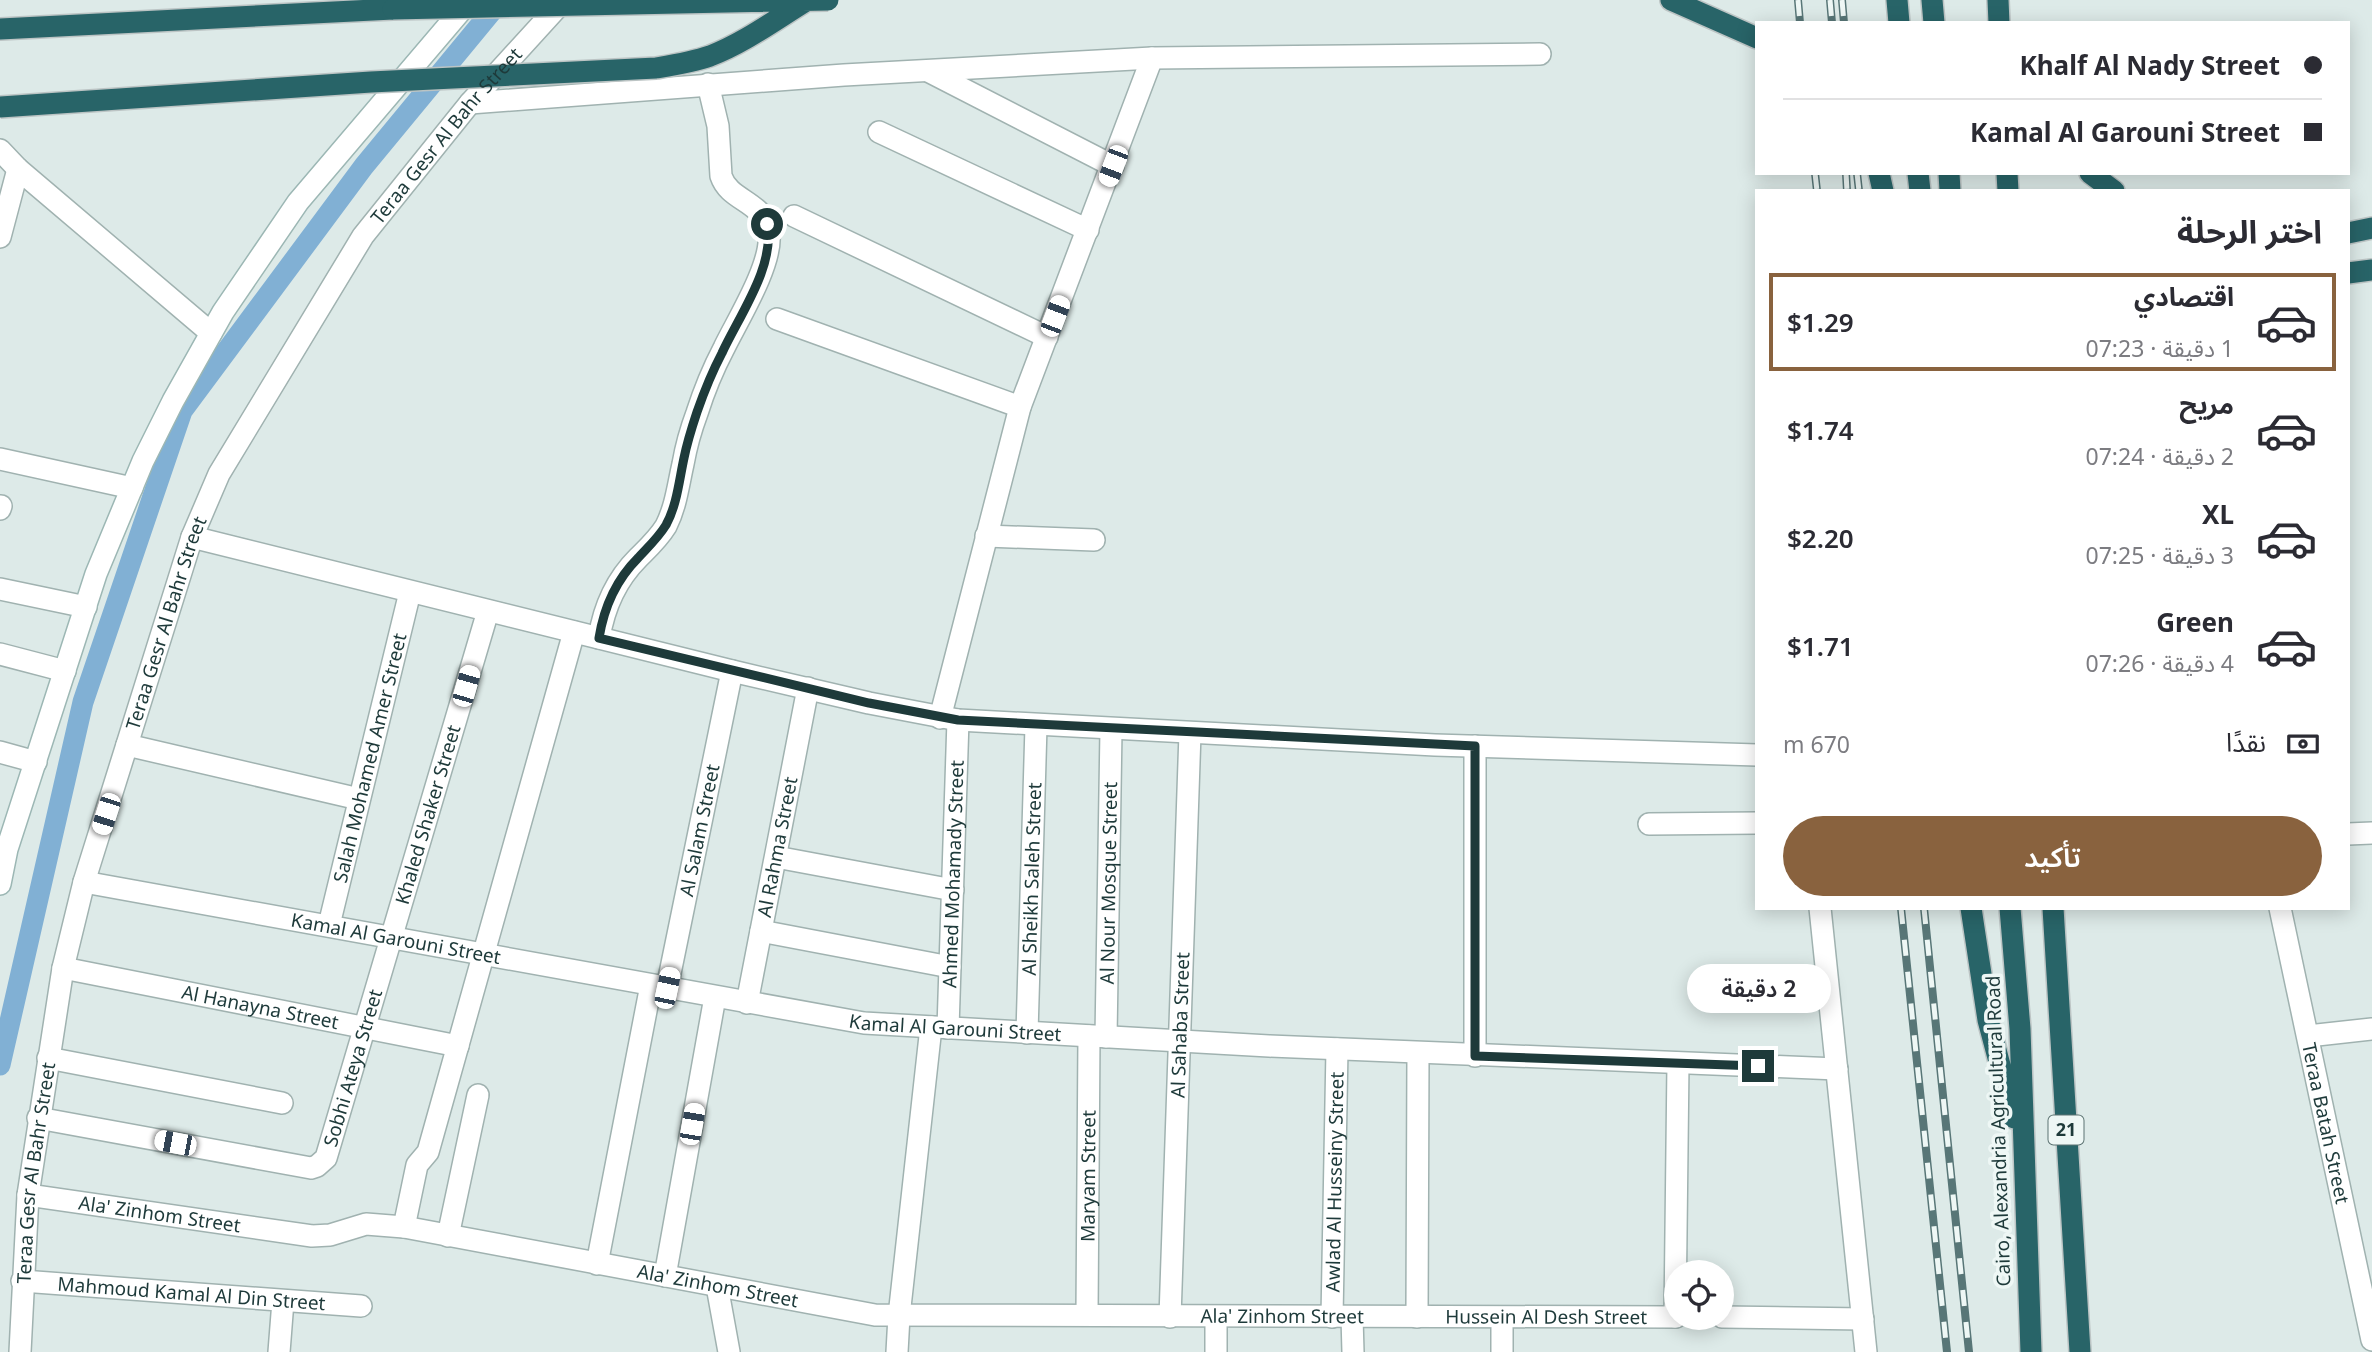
<!DOCTYPE html>
<html lang="ar">
<head>
<meta charset="utf-8">
<style>
	:root { --surface:#fff; --page:#f7f7f7; --text:#2b2b33; --muted:#7c7c81; --line:#e1e1e2; --accent:#89623e }
	body { margin:0; font-family:"Noto Sans","Noto Sans Arabic",sans-serif; background:var(--page); color:var(--text); direction:rtl; height:100vh; display:flex; flex-direction:column; font-size:26px; white-space:nowrap }
	* { box-sizing:border-box; margin:0 }
	p { font-size:23px; color:var(--muted) }
	.icon { flex:none; width:38px; height:38px; fill:none; stroke:currentColor; stroke-width:2; stroke-linecap:round; stroke-linejoin:round }
	.map { position:relative; flex:1; overflow:hidden; direction:ltr }
	.drawer { position:absolute; left:1755px; top:189px; width:595px; height:721px; display:flex; flex-direction:column; background:var(--surface); border-radius:0px; box-shadow:0 4px 18px #0003; direction:rtl }
	.drawer>* { flex:none }
	.guide { position:absolute; left:1755px; top:21px; width:595px; height:154px; border-radius:0px; box-shadow:0 4px 18px #0003; direction:rtl; display:grid; align-content:center; height:154px; padding:0 28px; background:var(--surface) }
	.fabs { position:absolute; left:1664px; top:1260px; display:grid; gap:14px }
	.fabs a { display:grid; place-items:center; width:70px; height:70px; border-radius:50%; background:var(--surface); box-shadow:0 4px 18px #0003; font-size:35px }
	.end { position:absolute; width:32px; height:32px; margin:-16px; border:9px solid #1e3a3a; background:#fff; box-shadow:0 0 0 4px #fff }
	.from { border-radius:50% }
	.bubble { position:absolute; height:49px; border-radius:24px; background:var(--surface); box-shadow:0 4px 18px #0003; font-size:23px; font-weight:600; line-height:49px; text-align:center; direction:rtl }
	.car { position:absolute; width:21px; height:42px; margin:-21px -10px; border-radius:9px; box-shadow:0 0 5px 2px #0007; background:linear-gradient(#fff 24%,#345 0 40%,#fff 0 76%,#345 0 86%,#fff 0) }
	.guide b { display:flex; align-items:center; gap:24px; height:66px; font-size:26px }
	.guide b+b { border-top:2px solid var(--line) }
	.guide i { width:18px; height:18px; background:var(--text) }
	ul { padding:0; list-style:none }
	li { display:flex; align-items:center; gap:21px; height:98px; margin:0 14px 10px; padding:0 14px; border:4px solid transparent; border-radius:0px }
	li div { flex:1 }
	li b { display:block; font-size:26px }
	li em { font-style:normal; font-weight:600 }
	li.selected { border-color:var(--accent) }
	li>.icon { width:63px; height:63px; stroke-width:1.5 }
	h2 { padding:0 28px; font-size:32px; line-height:84px }
	.pay { display:flex; align-items:center; gap:18px; height:77px; padding:0 28px; font-size:26px }
	.pay p { margin-inline-start:auto }
	.action { display:flex; gap:14px; margin-top:auto; padding:14px 28px }
	.action a { flex:1; height:80px; border-radius:42px; background:var(--accent); color:#fff; font-size:28px; font-weight:600; line-height:80px; text-align:center }
	.map>svg:first-child { display:block }
	.lines { fill:none; stroke-linecap:round; stroke-linejoin:round }
	.canal { stroke:#81b0d4; stroke-width:21 }
	.street-casing { stroke:#a0b2b0; stroke-width:24 }
	.secondary-casing { stroke:#9cb7b4; stroke-width:24 }
	.highway-casing { stroke:#bcc4c4; stroke-width:24 }
	.street { stroke:#fff; stroke-width:21 }
	.secondary { stroke:#fff; stroke-width:21 }
	.highway { stroke:#286468; stroke-width:21 }
	.rail-casing { stroke:#587677; stroke-width:8 }
	.rail { stroke:#eef7f5; stroke-width:5; stroke-dasharray:16; stroke-linecap:butt }
	.highway-bridge-casing { stroke:#bcc4c4; stroke-width:24; stroke-linecap:butt }
	.highway-bridge { stroke:#286468; stroke-width:21 }
	.route { stroke:#1e3a3a; stroke-width:9 }
	.labels { text-anchor:middle; stroke-width:7; stroke-linejoin:round; paint-order:stroke }
	.shield { fill:#eef7f5; stroke:#5c7372; stroke-width:2 }
	.shield-label { font-size:18px; font-weight:bold; fill:#1e3a3a }
	.street-label { font-size:19px; fill:#1e3a3a; stroke:#eef7f5 }
</style>
</head>
<body>
<div class="map">
<svg width="2372" height="1352" viewBox="0 0 2372 1352">
	<rect width="100%" height="100%" fill="#ddeae8"/>
	<g class="lines">
		<!-- canal -->
		<path class="canal" d="M0,1065L83,702L182,411L364,166L501,0"/>
		<defs>
			<g id="street">
				<path d="M928,71L1113,166"/>
				<path d="M470,103L844,75L1152,58L1540,54"/>
				<path d="M879,132L1088,230"/>
				<path d="M0,150L18,169L211,333"/>
				<path d="M794,216L1047,337"/>
				<path d="M0,237L18,169"/>
				<path d="M777,319L1020,407"/>
				<path d="M0,459L132,488"/>
				<path d="M0,509L1,506"/>
				<path d="M986,536L1094,540"/>
				<path d="M192,537L732,671L869,703L958,720L1435,745L1757,755"/>
				<path d="M0,589L86,607"/>
				<path d="M599,638C604,607 615,581 638,558C648,548 658,539 666,526C676,506 678,486 683,464C686,447 691,429 697,413C704,391 713,369 724,348C737,321 772,265 769,235C766,200 730,203 721,176L718,126L708,84"/>
				<path d="M0,654L65,671"/>
				<path d="M940,718L1020,407L1152,58"/>
				<path d="M127,745L359,799"/>
				<path d="M1475,746V1056"/>
				<path d="M0,752L36,762"/>
				<path d="M1649,824L1757,823"/>
				<path d="M2348,834L2372,833"/>
				<path d="M776,857L953,890"/>
				<path id="s1" d="M84,882L864,1023L1269,1046L1837,1069"/>
				<path d="M1820,908L1866,1352"/>
				<path id="s2" d="M2280,908L2372,1340"/>
				<path id="s3" d="M329,925L410,592"/>
				<path d="M761,931L950,967"/>
				<path id="s4" d="M63,968L458,1046"/>
				<path id="s5" d="M667,988L732,671"/>
				<path id="s6" d="M747,1003L808,688"/>
				<path id="s7" d="M948,1028L958,720"/>
				<path id="s8" d="M1027,1033L1036,726"/>
				<path d="M2308,1036L2372,1029"/>
				<path id="s9" d="M1106,1037L1111,730"/>
				<path d="M48,1058L282,1103"/>
				<path id="s10" d="M38,1118L311,1168L317,1166L326,1158L488,611"/>
				<path id="s11" d="M28,1195L312,1236L330,1235L366,1224L404,1227L875,1315L1676,1317"/>
				<path d="M404,1227L417,1165L428,1152L574,632"/>
				<path d="M448,1236L478,1095"/>
				<path d="M597,1264L651,985"/>
				<path d="M665,1276L715,997"/>
				<path id="s12" d="M22,1281L361,1306"/>
				<path d="M717,1286L729,1352"/>
				<path id="s13" d="M1087,1314L1089,1036"/>
				<path id="s14" d="M1170,1317L1190,733"/>
				<path id="s15" d="M1332,1317L1337,1049"/>
				<path d="M1352,1317L1353,1352"/>
				<path d="M1417,1317L1418,1053"/>
				<path d="M1675,1317L1678,1063"/>
				<path d="M1722,1317L1863,1319"/>
				<path d="M1502,1318V1352"/>
				<path id="s16" d="M20,1352L28,1195L63,968L84,882L192,537L219,474L363,236L470,103L564,0"/>
				<path d="M279,1352L283,1301"/>
				<path d="M897,1352L899,1316L931,1027"/>
				<path d="M1216,1352V1317"/>
			</g>
			<path id="secondary" d="M0,884L7,849L96,574L143,461L173,401L223,312L298,202L470,0"/>
			<path id="highway" d="M1671,0L1757,38
				M1897,0L1899,23
				M1932,0L1934,23
				M1998,0L1999,23
				M0,29L393,9
				M1879,173L1883,191
				M1918,173L1920,191
				M1949,173L1950,191
				M2007,173L2008,191
				M2090,173L2114,191
				M2348,233L2372,228
				M2348,273L2372,270
				M1971,908L1988,1020L2014,1118
				M2010,908L2020,1029L2031,1352
				M2053,908L2080,1352"/>
		</defs>
		<!-- street casing -->
		<use href="#street" class="street-casing"/>
		<!-- secondary casing -->
		<use href="#secondary" class="secondary-casing"/>
		<!-- highway casing -->
		<use href="#highway" class="highway-casing"/>
		<!-- street -->
		<use href="#street" class="street"/>
		<!-- secondary -->
		<use href="#secondary" class="secondary"/>
		<!-- highway -->
		<use href="#highway" class="highway"/>
		<defs>
			<path id="rail" d="M1798,0L1800,23
				M1830,0L1832,23
				M1842,0L1844,23
				M1815,173L1817,191
				M1846,173L1847,191
				M1857,173L1859,191
				M1901,908L1947,1352
				M1924,908L1969,1352"/>
		</defs>
		<!-- rail casing -->
		<use href="#rail" class="rail-casing"/>
		<!-- rail -->
		<use href="#rail" class="rail"/>
		<defs>
			<path id="highway-bridge" d="M393,9L828,0
				M0,107L371,82L656,68C674,65 693,62 710,56C744,43 775,20 806,1"/>
		</defs>
		<!-- highway-bridge casing -->
		<use href="#highway-bridge" class="highway-bridge-casing"/>
		<!-- highway-bridge -->
		<use href="#highway-bridge" class="highway-bridge"/>
	</g>
	<g class="lines">
		<!-- route -->
		<path class="route" d="M767,224C776,265 739,316 722,353C712,372 704,392 697,412C692,427 687,443 684,458C679,481 677,505 666,525C658,538 648,547 638,558C615,581 604,607 599,638L869,703L958,720L1475,746V1056L1758,1066"/>
	</g>
	<g class="labels">
		<!-- shield labels -->
		<rect class="shield" x="2048.5" y="1115.5" width="35" height="29" rx="5"/>
		<g class="shield-label">
			<text x="2066" y="1136">21</text>
		</g>
		<!-- street labels -->
		<g class="street-label">
			<text dy="7" stroke="none"><textPath href="#s16" startOffset="1314">Teraa Gesr Al Bahr Street</textPath></text>
			<text dy="7" stroke="none"><textPath href="#s16" startOffset="747">Teraa Gesr Al Bahr Street</textPath></text>
			<text dy="7" stroke="none"><textPath href="#s3" startOffset="172">Salah Mohamed Amer Street</textPath></text>
			<text dy="7" stroke="none"><textPath href="#s10" startOffset="654">Khaled Shaker Street</textPath></text>
			<text dy="7" stroke="none"><textPath href="#s5" startOffset="161">Al Salam Street</textPath></text>
			<text dy="7" stroke="none"><textPath href="#s6" startOffset="159">Al Rahma Street</textPath></text>
			<text dy="7" stroke="none"><textPath href="#s7" startOffset="154">Ahmed Mohamady Street</textPath></text>
			<text dy="7" stroke="none"><textPath href="#s8" startOffset="154">Al Sheikh Saleh Street</textPath></text>
			<text dy="7" stroke="none"><textPath href="#s9" startOffset="154">Al Nour Mosque Street</textPath></text>
			<text dy="7" stroke="none"><textPath href="#s1" startOffset="317">Kamal Al Garouni Street</textPath></text>
			<text dy="7" stroke="none"><textPath href="#s4" startOffset="201">Al Hanayna Street</textPath></text>
			<text dy="7" stroke="none"><textPath href="#s14" startOffset="292">Al Sahaba Street</textPath></text>
			<text dy="7" stroke="none"><textPath href="#s1" startOffset="884">Kamal Al Garouni Street</textPath></text>
			<text dy="7" stroke="none"><textPath href="#s10" startOffset="390">Sobhi Ateya Street</textPath></text>
			<text dy="7" stroke="none"><textPath href="#s2" startOffset="220">Teraa Batah Street</textPath></text>
			<text transform="translate(1998 1131) rotate(-92)" y="7">Cairo, Alexandria Agricultural Road</text>
			<text dy="7" stroke="none"><textPath href="#s16" startOffset="180">Teraa Gesr Al Bahr Street</textPath></text>
			<text dy="7" stroke="none"><textPath href="#s13" startOffset="138">Maryam Street</textPath></text>
			<text dy="7" stroke="none"><textPath href="#s15" startOffset="135">Awlad Al Husseiny Street</textPath></text>
			<text dy="7" stroke="none"><textPath href="#s11" startOffset="133">Ala' Zinhom Street</textPath></text>
			<text dy="7" stroke="none"><textPath href="#s11" startOffset="700">Ala' Zinhom Street</textPath></text>
			<text dy="7" stroke="none"><textPath href="#s12" startOffset="170">Mahmoud Kamal Al Din Street</textPath></text>
			<text dy="7" stroke="none"><textPath href="#s11" startOffset="1267">Ala' Zinhom Street</textPath></text>
			<text dy="7" stroke="none"><textPath href="#s11" startOffset="1531">Hussein Al Desh Street</textPath></text>
		</g>
	</g>
</svg>
<div class="fabs">
<a><svg class="icon" aria-label="locate" viewBox="0 0 24 24"><circle cx="12" cy="12" r="6"/><path d="M12 2v4M12 18v4M2 12h4M18 12h4"/></svg></a>
</div>
<i class="end from" style="left:767px;top:224px"></i>
<i class="end" style="left:1758px;top:1066px"></i>
<div class="bubble" style="left:1687px;top:964px;width:144px">2 دقيقة</div>
<i class="car" style="left:1113px;top:166px;rotate:201deg"></i>
<i class="car" style="left:1055px;top:316px;rotate:21deg"></i>
<i class="car" style="left:466px;top:686px;rotate:16deg"></i>
<i class="car" style="left:106px;top:814px;rotate:198deg"></i>
<i class="car" style="left:667px;top:988px;rotate:12deg"></i>
<i class="car" style="left:692px;top:1124px;rotate:10deg"></i>
<i class="car" style="left:175px;top:1143px;rotate:281deg"></i>
<div class="guide">
<b><i class="from"></i>Khalf Al Nady Street</b>
<b><i></i>Kamal Al Garouni Street</b>
</div>
<section class="drawer">
<h2>اختر الرحلة</h2>
<ul>
<li class="selected"><svg class="icon" aria-label="car" viewBox="0 0 24 24"><path d="M5 17H2v-5l4-1 3-4h7l3 4 3 1v5h-3M9 17h6M6 11h13"/><circle cx="7" cy="17" r="2"/><circle cx="17" cy="17" r="2"/></svg><div><b>اقتصادي</b><p>1 دقيقة · 07:23</p></div><em>$1.29</em></li>
<li><svg class="icon" aria-label="car" viewBox="0 0 24 24"><path d="M5 17H2v-5l4-1 3-4h7l3 4 3 1v5h-3M9 17h6M6 11h13"/><circle cx="7" cy="17" r="2"/><circle cx="17" cy="17" r="2"/></svg><div><b>مريح</b><p>2 دقيقة · 07:24</p></div><em>$1.74</em></li>
<li><svg class="icon" aria-label="car" viewBox="0 0 24 24"><path d="M5 17H2v-5l4-1 3-4h7l3 4 3 1v5h-3M9 17h6M6 11h13"/><circle cx="7" cy="17" r="2"/><circle cx="17" cy="17" r="2"/></svg><div><b>XL</b><p>3 دقيقة · 07:25</p></div><em>$2.20</em></li>
<li><svg class="icon" aria-label="car" viewBox="0 0 24 24"><path d="M5 17H2v-5l4-1 3-4h7l3 4 3 1v5h-3M9 17h6M6 11h13"/><circle cx="7" cy="17" r="2"/><circle cx="17" cy="17" r="2"/></svg><div><b>Green</b><p>4 دقيقة · 07:26</p></div><em>$1.71</em></li>
</ul>
<div class="pay"><svg class="icon" aria-label="cash" viewBox="0 0 24 24"><path d="M3 7h18v10H3z"/><circle cx="12" cy="12" r="2"/></svg>نقدًا<p>670 m</p></div>
<div class="action"><a>تأكيد</a></div>
</section>
</div>
</body>
</html>
